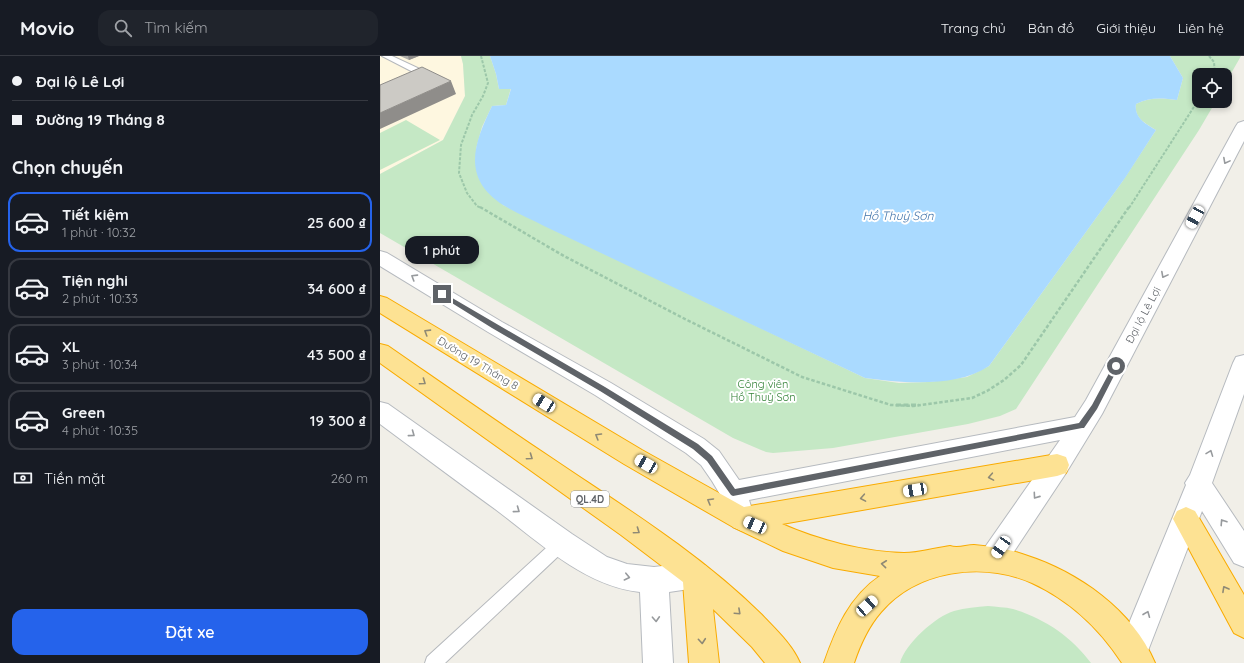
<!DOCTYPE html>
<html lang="vi">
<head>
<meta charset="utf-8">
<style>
	:root { --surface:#171b24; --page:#20242c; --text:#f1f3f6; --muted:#9ea1a6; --line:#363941; --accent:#2563eb }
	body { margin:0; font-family:Quicksand,sans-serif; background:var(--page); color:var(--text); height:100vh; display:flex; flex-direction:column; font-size:15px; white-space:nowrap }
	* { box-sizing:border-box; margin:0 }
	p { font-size:13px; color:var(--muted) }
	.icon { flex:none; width:22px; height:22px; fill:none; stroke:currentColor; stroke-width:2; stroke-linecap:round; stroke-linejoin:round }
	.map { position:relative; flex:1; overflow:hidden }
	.drawer { display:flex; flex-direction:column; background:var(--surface); width:380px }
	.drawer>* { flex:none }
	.banner { display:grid; align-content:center; height:88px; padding:0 12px; background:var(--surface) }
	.buttons { position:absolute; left:812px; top:12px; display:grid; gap:8px }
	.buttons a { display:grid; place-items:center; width:40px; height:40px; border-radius:8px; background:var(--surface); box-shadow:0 2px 6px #0003; font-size:20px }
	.end { position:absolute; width:18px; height:18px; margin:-9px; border:5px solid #5f6368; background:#fff; box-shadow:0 0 0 2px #fff }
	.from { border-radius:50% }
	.bubble { position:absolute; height:28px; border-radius:12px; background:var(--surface); box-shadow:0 2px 6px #0003; font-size:13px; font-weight:600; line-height:28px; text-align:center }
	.car { position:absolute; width:12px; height:24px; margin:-12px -6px; border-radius:5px; box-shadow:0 0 3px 1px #0007; background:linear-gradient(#fff 24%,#345 0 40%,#fff 0 76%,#345 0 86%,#fff 0) }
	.banner b { display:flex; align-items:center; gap:14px; height:38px; font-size:15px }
	.banner b+b { border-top:1px solid var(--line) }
	.banner i { width:10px; height:10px; background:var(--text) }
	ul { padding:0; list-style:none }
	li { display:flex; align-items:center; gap:12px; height:60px; margin:0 8px 6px; padding:0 4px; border:2px solid var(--line); border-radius:12px }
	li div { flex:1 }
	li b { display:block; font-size:15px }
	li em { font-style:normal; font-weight:600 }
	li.selected { border-color:var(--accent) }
	li>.icon { width:36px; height:36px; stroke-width:1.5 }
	h2 { padding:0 12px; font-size:18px; line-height:48px }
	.pay { display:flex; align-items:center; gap:10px; height:44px; padding:0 12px; font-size:15px }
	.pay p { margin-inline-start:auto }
	.cta { display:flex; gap:8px; margin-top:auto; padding:8px 12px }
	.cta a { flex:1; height:46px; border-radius:12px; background:var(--accent); color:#fff; font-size:16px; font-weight:600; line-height:46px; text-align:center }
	header { display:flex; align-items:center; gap:24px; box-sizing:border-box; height:56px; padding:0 20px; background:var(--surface); border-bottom:1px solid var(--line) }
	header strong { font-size:19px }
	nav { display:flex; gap:22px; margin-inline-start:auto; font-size:14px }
	.search { width:280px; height:36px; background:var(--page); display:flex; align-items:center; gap:10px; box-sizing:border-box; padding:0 14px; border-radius:12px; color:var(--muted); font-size:15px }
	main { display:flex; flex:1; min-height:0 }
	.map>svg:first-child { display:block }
	.commercial { fill:#fef7e0 }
	.green { fill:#c5e8c5 }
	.water { fill:#aadaff }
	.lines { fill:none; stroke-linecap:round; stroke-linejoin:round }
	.lane-casing { stroke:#b5b8bc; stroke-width:2 }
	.secondary-casing { stroke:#b6babf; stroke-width:2 }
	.highway-casing { stroke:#f9ab00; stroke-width:2 }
	.path-far2 { stroke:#9cc7a9; stroke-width:2; stroke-dasharray:3 1.5; stroke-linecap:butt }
	.path-far1 { stroke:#9cc7a9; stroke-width:2.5; stroke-dasharray:3.5 2; stroke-linecap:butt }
	.path { stroke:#9cc7a9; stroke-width:3; stroke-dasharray:5 2.5; stroke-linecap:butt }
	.lane { fill:#fff; fill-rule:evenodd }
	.secondary { fill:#fff; fill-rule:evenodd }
	.highway { fill:#fde293; fill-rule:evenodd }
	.wall { fill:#afaea9 }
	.shaded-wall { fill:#8f8d8a }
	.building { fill:#cccac5; stroke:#8f8d8a }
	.oneway { stroke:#979a9d }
	.oneway2 { stroke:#8e8975 }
	.route { fill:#5f6368 }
	.labels { text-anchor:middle; stroke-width:4; stroke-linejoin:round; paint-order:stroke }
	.shield { fill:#fff; stroke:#8f9295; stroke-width:1 }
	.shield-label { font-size:10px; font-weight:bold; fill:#5f6368 }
	.street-label { font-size:11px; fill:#5f6368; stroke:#fff }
	.park-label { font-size:11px; fill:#348238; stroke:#fff }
	.water-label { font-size:12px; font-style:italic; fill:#4174aa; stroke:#fff }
</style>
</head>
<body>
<header>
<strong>Movio</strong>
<div class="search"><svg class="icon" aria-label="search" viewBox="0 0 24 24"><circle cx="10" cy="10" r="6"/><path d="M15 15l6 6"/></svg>Tìm kiếm</div>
<nav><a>Trang chủ</a><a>Bản đồ</a><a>Giới thiệu</a><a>Liên hệ</a></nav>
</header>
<main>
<section class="drawer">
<div class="banner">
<b><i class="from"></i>Đại lộ Lê Lợi</b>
<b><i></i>Đường 19 Tháng 8</b>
</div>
<h2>Chọn chuyến</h2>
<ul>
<li class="selected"><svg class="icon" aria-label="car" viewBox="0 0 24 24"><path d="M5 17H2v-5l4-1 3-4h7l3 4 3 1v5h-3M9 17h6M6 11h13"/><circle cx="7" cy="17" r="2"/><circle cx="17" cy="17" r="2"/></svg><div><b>Tiết kiệm</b><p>1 phút · 10:32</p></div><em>25 600 ₫</em></li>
<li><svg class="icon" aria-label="car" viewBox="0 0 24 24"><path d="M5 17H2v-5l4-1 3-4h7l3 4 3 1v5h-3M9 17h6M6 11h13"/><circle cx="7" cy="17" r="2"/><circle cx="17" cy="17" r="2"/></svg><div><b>Tiện nghi</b><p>2 phút · 10:33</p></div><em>34 600 ₫</em></li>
<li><svg class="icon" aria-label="car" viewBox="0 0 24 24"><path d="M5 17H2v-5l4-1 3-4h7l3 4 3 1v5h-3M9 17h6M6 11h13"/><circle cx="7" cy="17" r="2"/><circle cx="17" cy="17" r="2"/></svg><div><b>XL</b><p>3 phút · 10:34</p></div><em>43 500 ₫</em></li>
<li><svg class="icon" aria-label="car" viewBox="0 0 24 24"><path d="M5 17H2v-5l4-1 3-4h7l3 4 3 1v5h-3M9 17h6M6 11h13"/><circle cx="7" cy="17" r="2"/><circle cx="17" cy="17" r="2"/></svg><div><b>Green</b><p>4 phút · 10:35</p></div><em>19 300 ₫</em></li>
</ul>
<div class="pay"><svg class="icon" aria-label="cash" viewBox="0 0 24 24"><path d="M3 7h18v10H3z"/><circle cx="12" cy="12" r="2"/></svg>Tiền mặt<p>260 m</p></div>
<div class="cta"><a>Đặt xe</a></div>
</section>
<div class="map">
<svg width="864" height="607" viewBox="0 0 864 607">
	<rect width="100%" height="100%" fill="#f1efe8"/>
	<!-- commercial -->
	<path class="commercial" d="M0,0H81L83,8L85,40L63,84L0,118Z"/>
	<!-- green -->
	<path class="green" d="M81,0H110L116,18L119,33L131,32L126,49L112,50L102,71L96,93L123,149L485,322L519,327L549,326L587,321L609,310L742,126L776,74C766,67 754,63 756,48C769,41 782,42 797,44L803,22L790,0H861L845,28V19H819V45H836L819,74L636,353L620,360L588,368L453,392L393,397L386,396L353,382L0,177V118L63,84L85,40L83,8Z
		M26,64L60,84L0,114V77Z
		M608,550C616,551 625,551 633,553C664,562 692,581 711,607H520C525,588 556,560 574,555C585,552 597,551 608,550Z"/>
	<!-- water -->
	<path class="water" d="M110,0H790L803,22L797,44C782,42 769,41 756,48C754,62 766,68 776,74L745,122L609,310C577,332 522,327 485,322L164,170C151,163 136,157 123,149C81,122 94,87 112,50L126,49L131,33H119L116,18Z"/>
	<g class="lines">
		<defs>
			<path id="lane" d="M2,0H12L44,15L45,18L39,25H33L32,23L37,18Z
				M182,480L187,482L189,487L187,492L65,607H45L47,601L177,482Z"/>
			<path id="secondary" d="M864,65V85L722,358L686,417L623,512L613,516L603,512L599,503L603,494L680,384L369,444L375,463L371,471L362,475L353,471L341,440L332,425L321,409L306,397L215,339L108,276L0,210V195L7,197L122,266L231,327L324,383L339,395L359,424L695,361L706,344L856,70L858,67Z
				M864,299V338L832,427L864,475V511L854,507L822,455L764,605C756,607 750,607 742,605L738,594L806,429L805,427L810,419L853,307L856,301Z
				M0,346L8,348L192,478L227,501L247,508L274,511L316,506L326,510L330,519L326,528L316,532L289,536L293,607H263L260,536C204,530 158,485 115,453C76,425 38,396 0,368Z"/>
			<path id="highway" d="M0,240L7,242L262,394L364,451L677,398L686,401L689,409L686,417L677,420L402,468C438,484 484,496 524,497C539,497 555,492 570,490C578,493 586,489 594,489C604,490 615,491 624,493C631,494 638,497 645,499C698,516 753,554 775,607H742C720,573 689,544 652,527C602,505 537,514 501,556C488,571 480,589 474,607H444C456,573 469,541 500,520L453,512L403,495L353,471L244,408L0,257Z
				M0,288L8,290C63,328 117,366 173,403C244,451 319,497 381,558C395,573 412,588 420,607H385L372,591L333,553L339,607H309L303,526L241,479L0,307Z
				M806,451L815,455L864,539V582L854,577L793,463L797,455Z"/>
		</defs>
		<!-- lane casing -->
		<use href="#lane" class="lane-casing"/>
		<!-- secondary casing -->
		<use href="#secondary" class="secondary-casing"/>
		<!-- highway casing -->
		<use href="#highway" class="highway-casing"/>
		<!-- path-far2 -->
		<path class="path-far2" d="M101,0L108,27L103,40L92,59L81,89L79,117L87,137L97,150L101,152
			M829,0L834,6L835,19
			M749,152L819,43"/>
		<!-- path-far1 -->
		<path class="path-far1" d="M100,151L184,200L303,262L422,321L511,349L533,350L592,342L607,335L624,324L641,309L749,151"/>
		<!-- path -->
		<path class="path" d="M516,349H539"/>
		<!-- lane -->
		<use href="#lane" class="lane"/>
		<!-- secondary -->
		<use href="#secondary" class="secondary"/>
		<!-- highway -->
		<use href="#highway" class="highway"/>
	</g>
	<!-- wall -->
	<path class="wall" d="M20,0H39L29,4Z"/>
	<!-- shaded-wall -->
	<path class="shaded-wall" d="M28,0H39L29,4Z
		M71,25L76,38L0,73V57Z"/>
	<!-- building -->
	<path class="building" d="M42,11L71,25L0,57V29Z"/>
	<!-- one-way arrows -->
	<defs><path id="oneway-chevron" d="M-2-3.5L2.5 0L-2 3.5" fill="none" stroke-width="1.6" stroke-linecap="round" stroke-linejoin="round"/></defs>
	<g class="oneway">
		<use href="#oneway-chevron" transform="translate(846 105) rotate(118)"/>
		<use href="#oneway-chevron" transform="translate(784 219) rotate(118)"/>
		<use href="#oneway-chevron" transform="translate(34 221) rotate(-148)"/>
		<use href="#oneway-chevron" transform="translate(32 378) rotate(36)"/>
		<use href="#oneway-chevron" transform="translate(830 397) rotate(-69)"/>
		<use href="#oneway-chevron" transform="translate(656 440) rotate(125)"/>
		<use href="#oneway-chevron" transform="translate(137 454) rotate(36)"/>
		<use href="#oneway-chevron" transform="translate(843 466) rotate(-123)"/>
		<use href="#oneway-chevron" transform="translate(247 521) rotate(13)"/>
		<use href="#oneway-chevron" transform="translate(767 558) rotate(-68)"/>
		<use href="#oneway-chevron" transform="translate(276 563) rotate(87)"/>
	</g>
	<g class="oneway2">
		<use href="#oneway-chevron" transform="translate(47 276) rotate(-148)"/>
		<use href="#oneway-chevron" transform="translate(43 326) rotate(35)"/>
		<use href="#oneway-chevron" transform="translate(218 380) rotate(-149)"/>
		<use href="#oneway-chevron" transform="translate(150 401) rotate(35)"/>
		<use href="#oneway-chevron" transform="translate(611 421) rotate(170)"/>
		<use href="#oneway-chevron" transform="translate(483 442) rotate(170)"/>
		<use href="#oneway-chevron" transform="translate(330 445) rotate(-150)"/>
		<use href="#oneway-chevron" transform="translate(257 475) rotate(35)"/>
		<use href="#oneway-chevron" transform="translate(504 508) rotate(-174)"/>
		<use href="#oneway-chevron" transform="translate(845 533) rotate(-119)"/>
		<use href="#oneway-chevron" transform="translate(358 556) rotate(43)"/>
		<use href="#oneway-chevron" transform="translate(322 585) rotate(85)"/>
	</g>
	<!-- route -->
	<path class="route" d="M62,236L225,331L318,388L332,400L355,433L699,367L712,349L734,308H738L739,310L717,353L704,372H702L353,440L351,439L327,405L313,393L220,335L112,272L59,239V237Z"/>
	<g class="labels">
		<!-- shield labels -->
		<rect class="shield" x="191" y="435" width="38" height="16" rx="3"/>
		<g class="shield-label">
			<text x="210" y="447">QL.4D</text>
		</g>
		<!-- street labels -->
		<g class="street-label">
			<text transform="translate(763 259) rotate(-62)" y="4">Đại lộ Lê Lợi</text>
			<text transform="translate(98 307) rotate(31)" y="4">Đường 19 Tháng 8</text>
		</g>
		<!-- park labels -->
		<g class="park-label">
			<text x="383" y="332">Công viên<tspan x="383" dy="13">Hồ Thuỷ Sơn</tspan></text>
		</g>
		<!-- water labels -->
		<g class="water-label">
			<text x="518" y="164">Hồ Thuỷ Sơn</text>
		</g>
	</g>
</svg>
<div class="buttons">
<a><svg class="icon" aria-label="locate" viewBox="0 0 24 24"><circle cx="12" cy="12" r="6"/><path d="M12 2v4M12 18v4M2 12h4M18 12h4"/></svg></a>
</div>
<i class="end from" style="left:736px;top:310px"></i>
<i class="end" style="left:62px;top:238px"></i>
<div class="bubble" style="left:25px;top:180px;width:74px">1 phút</div>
<i class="car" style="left:815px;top:161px;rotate:209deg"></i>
<i class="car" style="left:164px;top:347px;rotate:301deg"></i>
<i class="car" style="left:266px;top:408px;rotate:300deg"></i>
<i class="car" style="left:535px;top:434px;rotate:260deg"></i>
<i class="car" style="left:375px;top:469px;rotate:294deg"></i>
<i class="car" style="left:621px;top:491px;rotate:214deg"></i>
<i class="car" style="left:487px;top:550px;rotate:48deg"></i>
</div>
</main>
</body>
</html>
